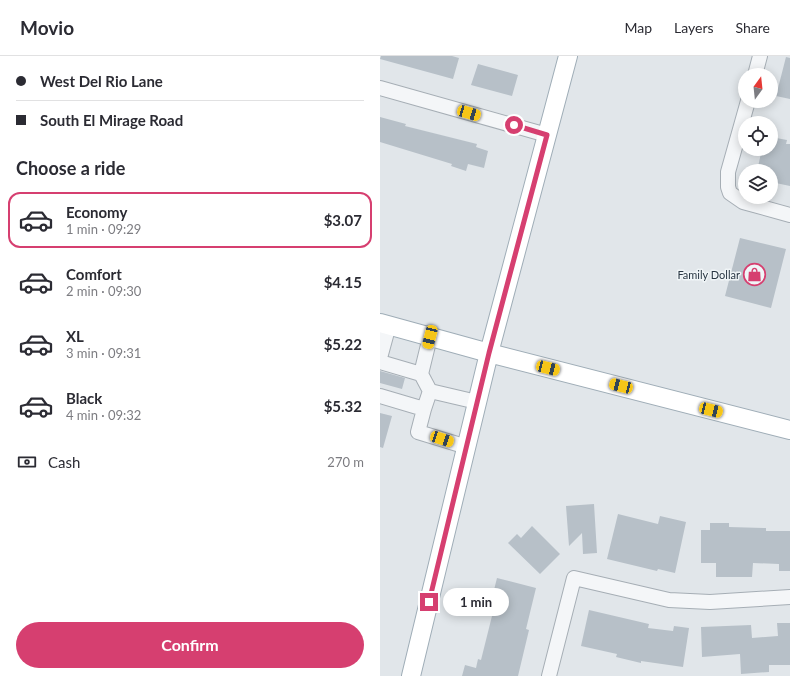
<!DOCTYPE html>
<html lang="en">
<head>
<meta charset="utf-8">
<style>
	:root { --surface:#fff; --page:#f2f2f3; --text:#2b2b33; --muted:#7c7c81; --line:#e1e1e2; --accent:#d63f70 }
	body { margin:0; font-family:Lato,sans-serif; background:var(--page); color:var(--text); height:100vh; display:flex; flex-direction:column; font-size:15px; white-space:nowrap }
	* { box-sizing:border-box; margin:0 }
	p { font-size:13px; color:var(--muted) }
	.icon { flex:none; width:22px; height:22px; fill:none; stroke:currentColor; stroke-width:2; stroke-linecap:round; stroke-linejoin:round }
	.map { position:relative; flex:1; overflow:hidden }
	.drawer { display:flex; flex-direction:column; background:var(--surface); width:380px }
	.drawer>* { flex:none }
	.banner { display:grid; align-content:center; height:88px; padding:0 16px; background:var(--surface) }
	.needle { width:26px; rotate:15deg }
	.controls { position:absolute; left:358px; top:12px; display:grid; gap:8px }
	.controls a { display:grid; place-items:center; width:40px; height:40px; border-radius:50%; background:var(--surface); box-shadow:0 2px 10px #0003; font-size:20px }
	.end { position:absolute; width:18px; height:18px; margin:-9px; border:5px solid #d63f70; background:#fff; box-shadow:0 0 0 2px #fff }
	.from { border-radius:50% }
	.bubble { position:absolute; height:28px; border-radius:14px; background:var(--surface); box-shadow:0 2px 10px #0003; font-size:13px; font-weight:700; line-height:28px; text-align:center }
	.car { position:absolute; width:12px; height:24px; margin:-12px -6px; border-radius:5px; box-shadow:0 0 3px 1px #0007; background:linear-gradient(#f5c518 24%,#345 0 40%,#f5c518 0 76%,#345 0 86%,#f5c518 0) }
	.banner b { display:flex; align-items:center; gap:14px; height:38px; font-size:15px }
	.banner b+b { border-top:1px solid var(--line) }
	.banner i { width:10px; height:10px; background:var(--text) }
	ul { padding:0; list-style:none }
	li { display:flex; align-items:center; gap:12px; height:56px; margin:0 8px 6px; padding:0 8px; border:2px solid transparent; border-radius:12px }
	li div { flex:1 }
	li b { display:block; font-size:15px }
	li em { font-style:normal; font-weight:700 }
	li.active { border-color:var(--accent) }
	li>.icon { width:36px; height:36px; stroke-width:1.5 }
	h2 { padding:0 16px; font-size:18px; line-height:48px }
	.pay { display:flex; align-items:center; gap:10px; height:44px; padding:0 16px; font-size:15px }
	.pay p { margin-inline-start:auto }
	.primary-button { display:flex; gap:8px; margin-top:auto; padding:8px 16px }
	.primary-button a { flex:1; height:46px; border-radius:24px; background:var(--accent); color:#fff; font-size:16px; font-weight:700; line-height:46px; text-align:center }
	header { display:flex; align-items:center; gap:24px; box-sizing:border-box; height:56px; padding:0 20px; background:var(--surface); border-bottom:1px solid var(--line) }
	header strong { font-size:19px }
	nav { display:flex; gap:22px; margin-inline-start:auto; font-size:14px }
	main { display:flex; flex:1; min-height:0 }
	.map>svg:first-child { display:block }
	.building { fill:#b7c0c8 }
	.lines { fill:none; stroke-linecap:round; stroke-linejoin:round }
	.minor-casing { stroke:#a6aeb5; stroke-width:16 }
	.major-casing { stroke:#9fadb7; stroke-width:20 }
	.minor { stroke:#f4f6f8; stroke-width:14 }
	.major { stroke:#fff; stroke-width:18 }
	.route { stroke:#d63f70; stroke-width:5 }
	.labels { text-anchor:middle; stroke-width:3; stroke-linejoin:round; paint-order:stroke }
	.poi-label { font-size:11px; fill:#283643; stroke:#f0f5f7; text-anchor:end }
</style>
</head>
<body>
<header>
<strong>Movio</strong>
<nav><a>Map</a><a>Layers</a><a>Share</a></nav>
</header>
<main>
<section class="drawer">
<div class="banner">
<b><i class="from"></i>West Del Rio Lane</b>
<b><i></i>South El Mirage Road</b>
</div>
<h2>Choose a ride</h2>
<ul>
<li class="active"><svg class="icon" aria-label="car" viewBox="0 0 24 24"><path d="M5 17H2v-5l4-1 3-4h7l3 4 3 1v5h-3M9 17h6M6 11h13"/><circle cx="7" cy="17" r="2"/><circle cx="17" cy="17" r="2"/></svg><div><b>Economy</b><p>1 min · 09:29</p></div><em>$3.07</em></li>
<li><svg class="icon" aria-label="car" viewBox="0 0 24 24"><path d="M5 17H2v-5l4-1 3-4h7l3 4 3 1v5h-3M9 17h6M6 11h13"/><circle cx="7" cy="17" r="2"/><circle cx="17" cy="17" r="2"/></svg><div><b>Comfort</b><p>2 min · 09:30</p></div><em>$4.15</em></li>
<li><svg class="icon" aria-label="car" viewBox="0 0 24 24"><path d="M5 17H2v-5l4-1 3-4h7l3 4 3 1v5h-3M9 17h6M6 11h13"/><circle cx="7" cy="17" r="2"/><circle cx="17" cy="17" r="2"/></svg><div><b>XL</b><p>3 min · 09:31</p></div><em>$5.22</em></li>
<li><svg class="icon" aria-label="car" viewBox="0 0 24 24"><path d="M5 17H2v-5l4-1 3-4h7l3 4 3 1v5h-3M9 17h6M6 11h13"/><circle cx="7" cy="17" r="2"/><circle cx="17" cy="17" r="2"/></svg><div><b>Black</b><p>4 min · 09:32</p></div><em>$5.32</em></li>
</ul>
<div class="pay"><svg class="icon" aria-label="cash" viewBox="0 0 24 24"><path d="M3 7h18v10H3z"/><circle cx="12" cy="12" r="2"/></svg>Cash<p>270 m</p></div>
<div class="primary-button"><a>Confirm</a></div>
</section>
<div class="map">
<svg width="410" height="620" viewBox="0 0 410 620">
	<rect width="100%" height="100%" fill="#e1e6ea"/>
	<!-- building -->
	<path class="building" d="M1,0H72L79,2L73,23L0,3Z
		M406,1L410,2V43L396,40Z
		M98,8L138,19L132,40L91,29Z
		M0,61L26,68L25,70L97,88L96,91L108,95L104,112L88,108L86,115L71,110L72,108L0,86Z
		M391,81L407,84L406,88H410V130L391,126V115H377L382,93H391Z
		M360,182L406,193L391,252L345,240Z
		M0,315L25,322L22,333L0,327Z
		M0,357L12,360L3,392L0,391Z
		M214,448L217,497L203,498L202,477L189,490L186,450Z
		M238,458L278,468L280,460L306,466L295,517L278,513L277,515L227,503Z
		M330,467H349V471L386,472V475H410V515H399V508L373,507L372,521H336V507H321V474H330Z
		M152,470L180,498L160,518L128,487L137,478L141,482Z
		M117,522L156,532L146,573L149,574L138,620H82L85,609L96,612L98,603L101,604L114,552L105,549L108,537L113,538Z
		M209,554L269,568L268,572L293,575L294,570L309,572L303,611L261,605V607L236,601L237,598L201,590Z
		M397,567H410V609H389V616L361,618L360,598L322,601L321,571L371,569L372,582L398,580Z"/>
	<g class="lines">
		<defs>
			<path id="minor" d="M375,19L380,0
				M0,32L167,79
				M368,45L348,116V131L350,137L363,146L410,159
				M0,302L9,269
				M0,306L41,318L50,335
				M41,318L50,281
				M0,340L44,353L50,335L97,346
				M44,353L38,376L87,391
				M169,620L194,522L289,544L330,546L410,541"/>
			<path id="major" d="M0,267L109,297L410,374
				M31,620L109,297L188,0"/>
		</defs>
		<!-- minor casing -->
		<use href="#minor" class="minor-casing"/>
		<!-- major casing -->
		<use href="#major" class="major-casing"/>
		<!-- minor -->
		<use href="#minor" class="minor"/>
		<!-- major -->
		<use href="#major" class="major"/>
	</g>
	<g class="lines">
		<!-- route -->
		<path class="route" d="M49,546L109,297L167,79L134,69"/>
	</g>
	<!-- icons -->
	<defs>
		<symbol id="shop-ring" viewBox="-11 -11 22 22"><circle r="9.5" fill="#f0f5f7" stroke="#d63f70" stroke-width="1.5"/><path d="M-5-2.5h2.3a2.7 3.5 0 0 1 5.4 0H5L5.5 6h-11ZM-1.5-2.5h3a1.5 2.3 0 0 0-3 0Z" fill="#d63f70"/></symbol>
	</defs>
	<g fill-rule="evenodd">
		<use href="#shop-ring" x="362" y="206" width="25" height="25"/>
	</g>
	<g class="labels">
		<!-- poi labels -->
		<g class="poi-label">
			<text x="360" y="223">Family Dollar</text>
		</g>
	</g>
</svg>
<div class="controls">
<a><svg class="needle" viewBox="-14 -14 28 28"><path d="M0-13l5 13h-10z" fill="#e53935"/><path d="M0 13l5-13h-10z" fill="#7c7c81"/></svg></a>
<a><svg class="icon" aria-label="locate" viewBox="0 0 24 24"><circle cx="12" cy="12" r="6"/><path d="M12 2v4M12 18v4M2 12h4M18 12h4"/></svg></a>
<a><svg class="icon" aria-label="layers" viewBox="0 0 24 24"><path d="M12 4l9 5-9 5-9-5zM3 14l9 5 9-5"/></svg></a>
</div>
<i class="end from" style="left:134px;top:69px"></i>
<i class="end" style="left:49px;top:546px"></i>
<div class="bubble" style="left:63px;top:532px;width:66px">1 min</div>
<i class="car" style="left:89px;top:57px;rotate:106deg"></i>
<i class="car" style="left:50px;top:281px;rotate:194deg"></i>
<i class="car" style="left:168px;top:312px;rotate:104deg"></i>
<i class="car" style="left:241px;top:330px;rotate:284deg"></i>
<i class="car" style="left:331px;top:354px;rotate:104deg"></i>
<i class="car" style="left:62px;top:383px;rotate:108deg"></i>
</div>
</main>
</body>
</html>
